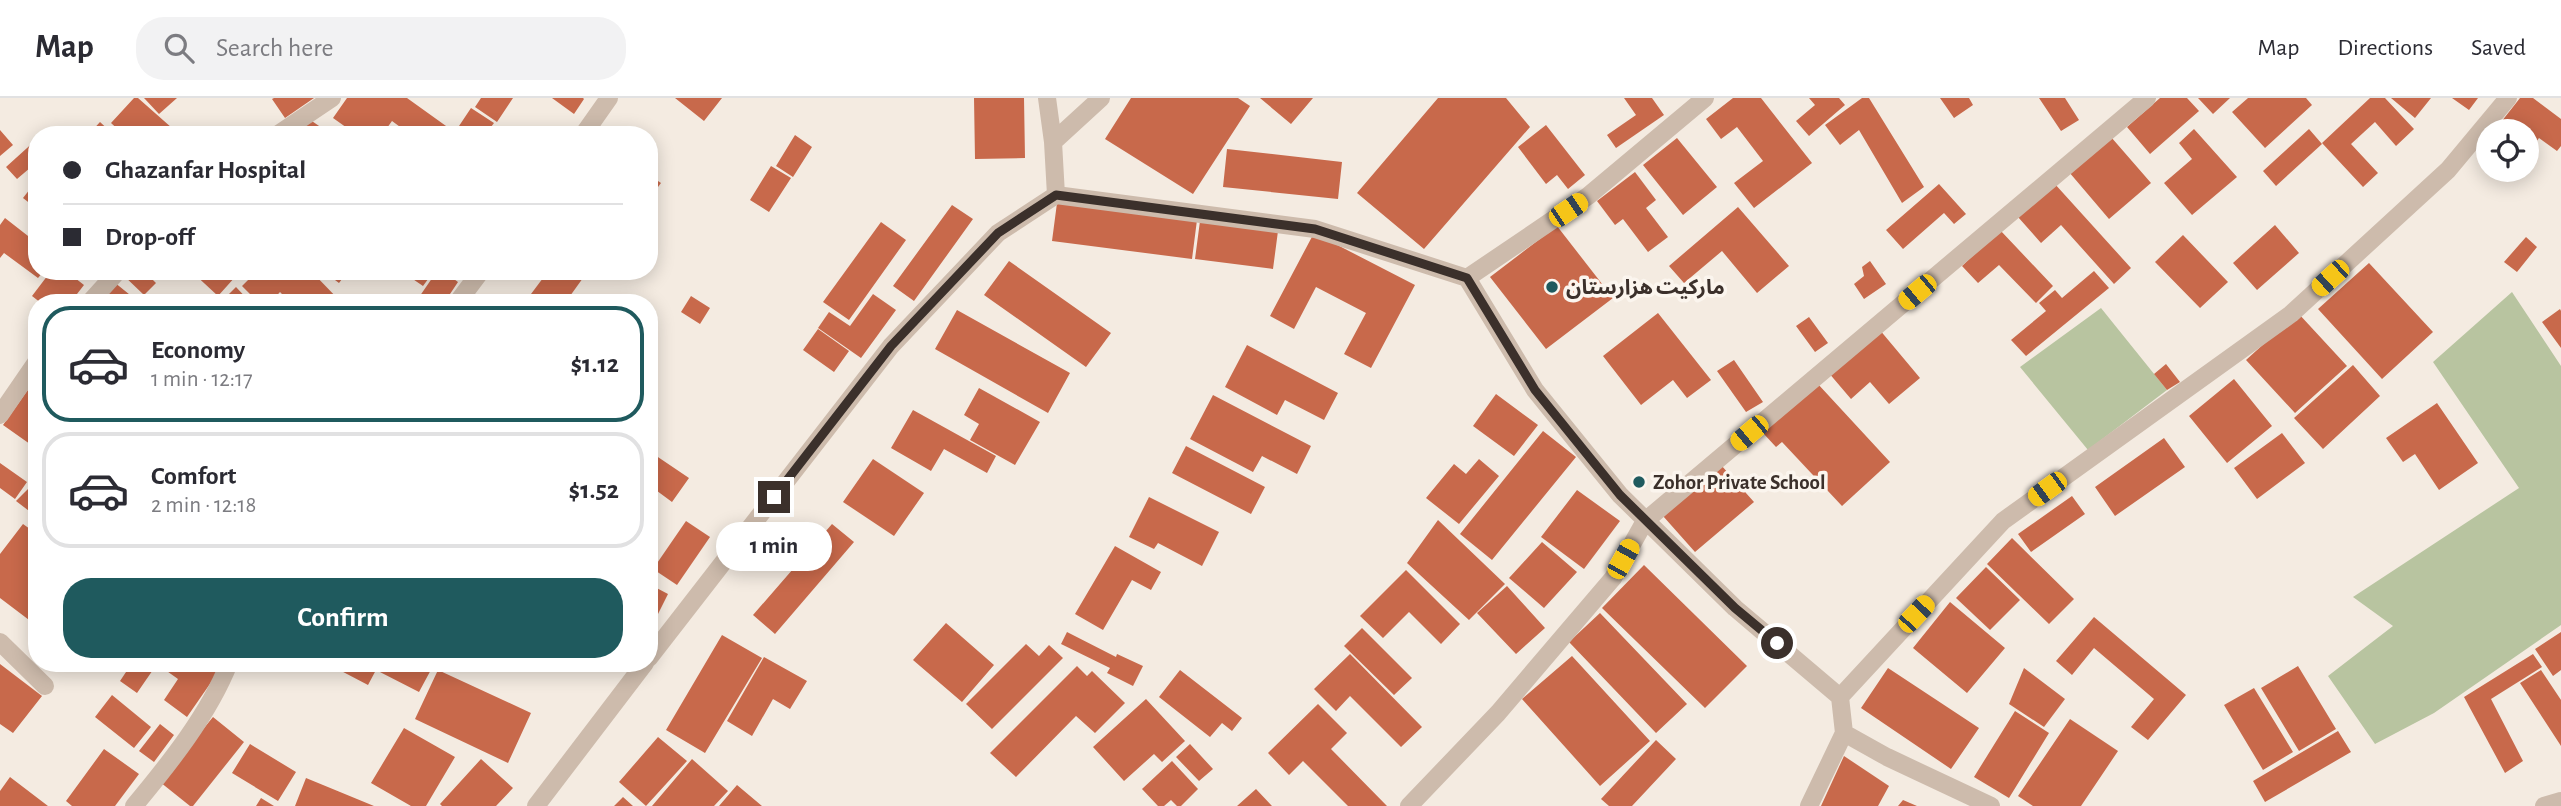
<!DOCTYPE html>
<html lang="en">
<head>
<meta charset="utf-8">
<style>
	:root { --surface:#fff; --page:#f2f2f3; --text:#2b2b33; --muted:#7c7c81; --line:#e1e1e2; --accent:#1f5a5e }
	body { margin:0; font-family:"Alegreya Sans","Noto Sans Arabic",sans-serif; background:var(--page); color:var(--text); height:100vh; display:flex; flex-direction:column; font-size:26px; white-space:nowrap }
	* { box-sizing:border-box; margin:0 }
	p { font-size:23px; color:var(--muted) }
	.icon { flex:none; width:38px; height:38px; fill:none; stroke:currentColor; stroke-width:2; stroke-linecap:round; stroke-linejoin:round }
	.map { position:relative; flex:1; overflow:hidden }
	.details { position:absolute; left:28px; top:196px; width:630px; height:378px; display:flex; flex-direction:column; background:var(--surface); border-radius:28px; box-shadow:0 4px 18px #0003 }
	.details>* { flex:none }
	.banner { position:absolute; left:28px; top:28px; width:630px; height:154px; border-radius:28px; box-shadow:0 4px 18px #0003; display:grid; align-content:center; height:154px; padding:0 35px; background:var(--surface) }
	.buttons { position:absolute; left:2476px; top:21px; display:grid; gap:14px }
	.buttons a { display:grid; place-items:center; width:63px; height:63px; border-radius:50%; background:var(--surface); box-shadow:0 4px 18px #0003; font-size:35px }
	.end { position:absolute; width:32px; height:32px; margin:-16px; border:9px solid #3b302b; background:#fff; box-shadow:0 0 0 4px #fff }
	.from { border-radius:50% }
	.bubble { position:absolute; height:49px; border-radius:24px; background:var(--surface); box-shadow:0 4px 18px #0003; font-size:23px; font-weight:700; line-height:49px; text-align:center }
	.car { position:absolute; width:21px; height:42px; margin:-21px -10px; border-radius:9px; box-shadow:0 0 5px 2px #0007; background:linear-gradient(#f5c518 24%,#345 0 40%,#f5c518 0 76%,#345 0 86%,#f5c518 0) }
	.banner b { display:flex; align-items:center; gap:24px; height:66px; font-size:26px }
	.banner b+b { border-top:2px solid var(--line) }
	.banner i { width:18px; height:18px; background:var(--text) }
	ul { padding:12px 0 0; list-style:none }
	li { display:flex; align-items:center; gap:21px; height:116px; margin:0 14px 10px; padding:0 21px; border:4px solid var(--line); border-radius:28px }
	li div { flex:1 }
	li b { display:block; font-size:26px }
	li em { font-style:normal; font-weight:700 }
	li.on { border-color:var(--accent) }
	li>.icon { width:63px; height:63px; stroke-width:1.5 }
	.action { display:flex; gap:14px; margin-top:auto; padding:14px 35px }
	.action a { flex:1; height:80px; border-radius:28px; background:var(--accent); color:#fff; font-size:28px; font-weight:700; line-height:80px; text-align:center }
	header { display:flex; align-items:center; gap:42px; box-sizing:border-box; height:98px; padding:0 35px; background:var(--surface); border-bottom:2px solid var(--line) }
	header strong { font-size:33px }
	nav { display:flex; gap:38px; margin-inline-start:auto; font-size:24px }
	.search { width:490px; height:63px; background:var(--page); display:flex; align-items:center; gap:18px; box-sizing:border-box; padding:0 24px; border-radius:28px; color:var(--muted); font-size:26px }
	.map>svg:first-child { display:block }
	.green { fill:#b8c4a0 }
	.building { fill:#c8694b }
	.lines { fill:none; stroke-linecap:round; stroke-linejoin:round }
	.street { stroke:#cdbbac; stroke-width:18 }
	.route { stroke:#3b302b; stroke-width:9 }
	.poi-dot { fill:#1f5a5e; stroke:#fbf5ee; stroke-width:2.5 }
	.labels { text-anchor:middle; stroke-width:7; stroke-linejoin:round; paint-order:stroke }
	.poi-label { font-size:21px; font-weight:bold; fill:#3b302b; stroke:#fbf5ee; text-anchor:start }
</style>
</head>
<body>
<header>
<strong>Map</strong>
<div class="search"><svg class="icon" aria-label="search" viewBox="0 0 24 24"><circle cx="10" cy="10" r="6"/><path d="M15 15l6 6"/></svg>Search here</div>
<nav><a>Map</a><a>Directions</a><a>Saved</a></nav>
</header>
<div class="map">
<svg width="2561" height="708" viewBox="0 0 2561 708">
	<rect width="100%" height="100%" fill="#f4ebe1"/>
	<!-- green -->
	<path class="green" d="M2512,194L2561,268V527L2434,615L2375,646L2328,578L2393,528L2353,499L2519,390L2433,264Z
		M2101,210L2167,292L2088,352L2020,269Z"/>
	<!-- building -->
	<path class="building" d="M134,0H138L172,30L166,37H124L111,25Z
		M144,0H177L159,16Z
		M274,0H314L285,20L272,1Z
		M347,0H407L453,33L450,37H411L392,23L382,37H357L333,20Z
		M481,0H513L497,24L475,9Z
		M552,0H583L584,1L574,16Z
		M675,0H722L704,23Z
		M974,0H1024L1025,60L975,61Z
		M1131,0H1238L1250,8L1193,96L1105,41Z
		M1260,0H1313L1291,26Z
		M1438,0H1506L1530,29L1424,151L1357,95Z
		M1624,0H1652L1664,17L1616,50L1607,37L1636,17Z
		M1733,0H1761L1812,65L1754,110L1734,85L1763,63L1737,29L1721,41L1706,21Z
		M1809,0H1839L1845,7L1809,38L1796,23L1815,7Z
		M1862,0H1869L1924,89L1902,105L1859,32L1840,47L1825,27Z
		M1940,0H1969L1973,7L1954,20Z
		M2039,0H2065L2079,22L2061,33Z
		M2160,0H2187L2199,13L2150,56L2127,29Z
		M2198,0H2230L2213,16Z
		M2248,0H2306L2312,7L2265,50L2232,14Z
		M2370,0H2385L2414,31L2396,48L2375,24L2351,46L2378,75L2363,89L2322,45Z
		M2391,0H2431L2415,20Z
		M2452,0H2478L2469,12Z
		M2520,0H2533L2561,21V48L2557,53L2539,40L2533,48L2527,44V33H2494Z
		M471,10L494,25L488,33L493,37H453Z
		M309,21L332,37H297Z
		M100,24L114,37H88Z
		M1546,27L1585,77L1568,91L1557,77L1546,86L1518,49Z
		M2194,31L2237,79L2192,117L2164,85L2192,61L2179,45Z
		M2309,31L2322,46L2276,88L2263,73Z
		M0,32L13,47L0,58Z
		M795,37L812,49L793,79L776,68Z
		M2111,39L2151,85L2109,121L2069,74Z
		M1677,40L1717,89L1683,117L1643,67Z
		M37,41V64L17,81L6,69Z
		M1227,51L1342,64L1338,101L1223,89Z
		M771,68L791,80L769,114L750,102Z
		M1635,74L1656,102L1646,110L1668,139L1648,154L1623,121L1615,127L1597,103Z
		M649,77L661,85L649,101Z
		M37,82V111L23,100Z
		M2054,85L2131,170L2114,186L2061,127L2041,145L2018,119Z
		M1939,86L1966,116L1954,126L1944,115L1903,151L1886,132Z
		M1057,105L1197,122L1192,161L1052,143Z
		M952,107L973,121L914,203L893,188Z
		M1738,109L1789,168L1757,195L1722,153L1684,185L1669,168Z
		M5,120L37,145V173H44L38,180L4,155L0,160V127Z
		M1200,123L1278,133L1273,171L1195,161Z
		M881,124L906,142L849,222L823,204Z
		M2275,127L2299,155L2257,192L2233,165Z
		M1557,128L1613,200L1546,251L1490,179Z
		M2000,132L2053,188L2036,205L1999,167L1978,185L1962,168Z
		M1314,135L1415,187L1371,270L1344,256L1366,215L1316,189L1294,231L1270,218Z
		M2183,137L2228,184L2200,210L2155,164Z
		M2526,139L2537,149L2517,174L2504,164Z
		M1009,163L1111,235L1086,269L984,197Z
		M1870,163L1886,186L1864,201L1854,186L1864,178L1862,169Z
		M2369,165L2433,234L2382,281L2318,211Z
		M51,173H66L84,187L70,205H41L32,198Z
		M125,173H144L156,185L144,197L122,176Z
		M191,173H231L236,178L218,198Z
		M235,173H253L243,182Z
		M257,173H311L342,205H291L280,194L270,205H259L242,188Z
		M323,173H348L339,185Z
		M401,173H434L423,188Z
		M437,173H443L458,184L444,205H415Z
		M541,173H588L565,205H544L531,196L546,176Z
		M2094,173L2109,190L2026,258L2011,242L2046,213L2039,205L2055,192L2062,200Z
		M114,184L140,205H97Z
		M236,189L251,205H220Z
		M873,196L896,212L861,260L818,230L829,214L850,228Z
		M691,198L710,210L700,226L681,214Z
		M2560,211L2561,213V250L2542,224Z
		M957,212L1070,275L1048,315L935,251Z
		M1658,215L1711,282L1687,300L1673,282L1641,307L1603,258Z
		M2298,215L2347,268L2295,315L2246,262Z
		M1809,219L1828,245L1815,254L1796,228Z
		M818,231L849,253L834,274L803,252Z
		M1879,231L1920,280L1889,306L1870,284L1851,301L1828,274Z
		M1247,247L1338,295L1324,322L1285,302L1277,317L1225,289Z
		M1734,262L1763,304L1746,314L1717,273Z
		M2166,266L2180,284L2167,292L2154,276Z
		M2353,267L2380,298L2323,351L2294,320Z
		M37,279V351L3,327Z
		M2234,281L2272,328L2227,365L2189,318Z
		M1817,285L1890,364L1842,408L1782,344L1776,349L1763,335Z
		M979,290L1040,324L1015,367L970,342L979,326L964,317Z
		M1496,296L1538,327L1514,358L1473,328Z
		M1213,297L1311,348L1297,376L1262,358L1253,374L1190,341Z
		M2437,305L2478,365L2439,392L2415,356L2403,364L2386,340Z
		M913,312L996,358L987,375L944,351L931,373L891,350Z
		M1543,333L1576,359L1492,462L1460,436Z
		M2282,335L2305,365L2257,401L2234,370Z
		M2164,340L2185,369L2115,418L2095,389Z
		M1186,348L1265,389L1251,416L1172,375Z
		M649,353L689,380L672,404L649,387Z
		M873,361L924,395L894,438L843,404Z
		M1479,361L1499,378L1459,426L1426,400L1454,366L1466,376Z
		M0,365L27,384L15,401L0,390Z
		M1721,367L1754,404L1695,454L1663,418Z
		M37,382V419L16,403Z
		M1577,392L1620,423L1584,471L1541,439Z
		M2072,398L2085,416L2031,454L2018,436Z
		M1149,399L1219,434L1202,468L1158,445L1154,451L1129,439Z
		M1438,422L1505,486L1469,522L1407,465Z
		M686,423L710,439L677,487L653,471Z
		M23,426L37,436V528L0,500V456Z
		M832,426L854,444L775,536L753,517Z
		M2012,440L2074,501L2049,526L1987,466Z
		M1542,444L1577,474L1544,510L1509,480Z
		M1115,448L1161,474L1151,492L1132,482L1103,532L1075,516Z
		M1644,467L1747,568L1705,610L1602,510Z
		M1986,469L2020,502L1990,532L1956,500Z
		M1406,472L1460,526L1441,546L1409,514L1383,540L1360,518Z
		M649,486L668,496L653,526L649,524Z
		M1507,488L1545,530L1516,556L1477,515Z
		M1950,504L2005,550L1967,595L1913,550Z
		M1600,515L1687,606L1656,635L1569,544Z
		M2094,519L2186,597L2148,642L2131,629L2154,601L2094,550L2072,577L2056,563Z
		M946,525L994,567L962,604L913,562Z
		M1362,530L1412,580L1394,597L1344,548Z
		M1067,534L1116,559L1117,556L1143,568L1133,588L1107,575L1110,570L1061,546Z
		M2561,534V572L2553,578L2535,551Z
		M722,537L762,560L705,655L666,632Z
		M1026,546L1039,558L1049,547L1063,560L992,631L966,606Z
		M1350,556L1422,629L1401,649L1350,598L1336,613L1314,591Z
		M2533,556L2542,569L2491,601L2523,663L2505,675L2464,599Z
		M1572,558L1650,643L1600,688L1522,601Z
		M764,559L807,583L790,611L773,601L752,638L727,623Z
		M132,565H215L221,570L187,619L164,602L178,581L157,566L137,595L120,583Z
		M326,565H427L433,568L419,594L376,572L368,587Z
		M0,566L42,598L13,635L0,626Z
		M1077,568L1087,578L1092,573L1125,605L1095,635L1076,618L1016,679L990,655Z
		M2298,568L2336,631L2299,653L2261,590Z
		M1888,570L1979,630L1951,671L1861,610Z
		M2024,570L2065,601L2044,629L2009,606Z
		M438,572L531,615L508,665L415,621Z
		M1180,572L1242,620L1232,633L1222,625L1210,639L1159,599Z
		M2541,572L2561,602V648L2520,585Z
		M2254,590L2293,654L2263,672L2224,607Z
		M112,597L151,629L134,650L95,619Z
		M1146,601L1185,643L1162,664L1154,656L1124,683L1093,649Z
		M1318,606L1347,635L1331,651L1387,708H1348L1303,663L1289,677L1268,655Z
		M2015,613L2049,635L2009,700L1974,679Z
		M213,619L244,644L193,708H190L160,684Z
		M2070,621L2118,653L2081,708H2033L2018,698Z
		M160,626L174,637L154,664L139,653Z
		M404,630L455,659L426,708H411L371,685Z
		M2338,633L2351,654L2265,704L2253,683Z
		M658,639L687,663L646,708L619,684Z
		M1656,642L1676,661L1632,708H1609L1601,701Z
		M250,646L296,674L278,703L232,675Z
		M1190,646L1213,671L1199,683L1176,659Z
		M104,651L139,676L115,708H72L66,703Z
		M1844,658L1889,688L1878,708H1821Z
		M481,661L513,690L496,708H442L440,706Z
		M692,661L728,693L714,708H652Z
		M1172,663L1198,691L1181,708H1177L1171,702L1164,708H1158L1142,691Z
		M10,679L48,708H0V693Z
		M306,680L374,708H295Z
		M737,687L762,708H719Z
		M1256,691L1272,708H1237Z
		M623,699L633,708H614Z
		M261,700L274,708H256Z
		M1903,702L1917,708H1898Z"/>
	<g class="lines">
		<!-- street -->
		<path class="street" d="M1047,0L1053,44L1056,97
			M277,37L332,0
			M583,37L609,0
			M1053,44L1101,0
			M1467,180L1588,98L1705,0
			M89,205L118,173
			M457,205L481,173
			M0,317L37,263
			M0,544L45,588
			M649,560L891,248L998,135L1056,97L1315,131L1467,180L1535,292L1620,397L1735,510L1840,599L1844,635L1887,659L1991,708
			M1840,599L2003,423L2291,216L2448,72L2508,0
			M134,708C169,666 209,616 229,565
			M536,708L645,565
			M1409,708L1498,615L1613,480L1645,423L2147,0
			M1809,708L1844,635
			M2544,708L2561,703"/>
	</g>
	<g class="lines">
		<!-- route -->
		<path class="route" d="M774,399L891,248L998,135L1056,97L1315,131L1467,180L1535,292L1620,397L1735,510L1777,545"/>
	</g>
	<!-- markers -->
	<g class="poi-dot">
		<circle cx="1552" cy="189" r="7"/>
		<circle cx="1639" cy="384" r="7"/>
	</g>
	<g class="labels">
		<!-- poi labels -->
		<g class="poi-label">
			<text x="1566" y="196">مارکیت هزارستان</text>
			<text x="1653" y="391">Zohor Private School</text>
		</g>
	</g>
</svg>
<div class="buttons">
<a><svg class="icon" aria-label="locate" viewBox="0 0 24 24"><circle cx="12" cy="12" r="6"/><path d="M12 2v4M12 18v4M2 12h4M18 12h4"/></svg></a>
</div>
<i class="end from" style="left:1777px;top:545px"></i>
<i class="end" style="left:774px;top:399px"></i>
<div class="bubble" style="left:716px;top:424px;width:116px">1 min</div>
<i class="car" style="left:1568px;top:112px;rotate:56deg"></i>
<i class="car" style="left:2330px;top:180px;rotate:228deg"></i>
<i class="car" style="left:1917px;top:194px;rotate:230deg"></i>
<i class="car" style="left:1749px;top:335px;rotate:230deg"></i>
<i class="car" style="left:2047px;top:391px;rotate:234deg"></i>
<i class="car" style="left:1623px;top:461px;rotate:29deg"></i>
<i class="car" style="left:1916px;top:516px;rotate:43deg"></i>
<div class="banner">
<b><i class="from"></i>Ghazanfar Hospital</b>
<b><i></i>Drop-off</b>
</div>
<section class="details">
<ul>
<li class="on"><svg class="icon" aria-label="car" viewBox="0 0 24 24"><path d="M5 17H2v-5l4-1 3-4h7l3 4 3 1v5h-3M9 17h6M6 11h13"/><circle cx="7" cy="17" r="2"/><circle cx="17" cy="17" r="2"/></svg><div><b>Economy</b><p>1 min · 12:17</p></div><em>$1.12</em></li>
<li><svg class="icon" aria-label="car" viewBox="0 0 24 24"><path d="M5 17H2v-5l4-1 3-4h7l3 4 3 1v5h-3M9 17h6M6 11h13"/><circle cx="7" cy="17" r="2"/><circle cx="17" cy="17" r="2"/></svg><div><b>Comfort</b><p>2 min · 12:18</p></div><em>$1.52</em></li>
</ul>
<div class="action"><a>Confirm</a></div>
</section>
</div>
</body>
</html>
